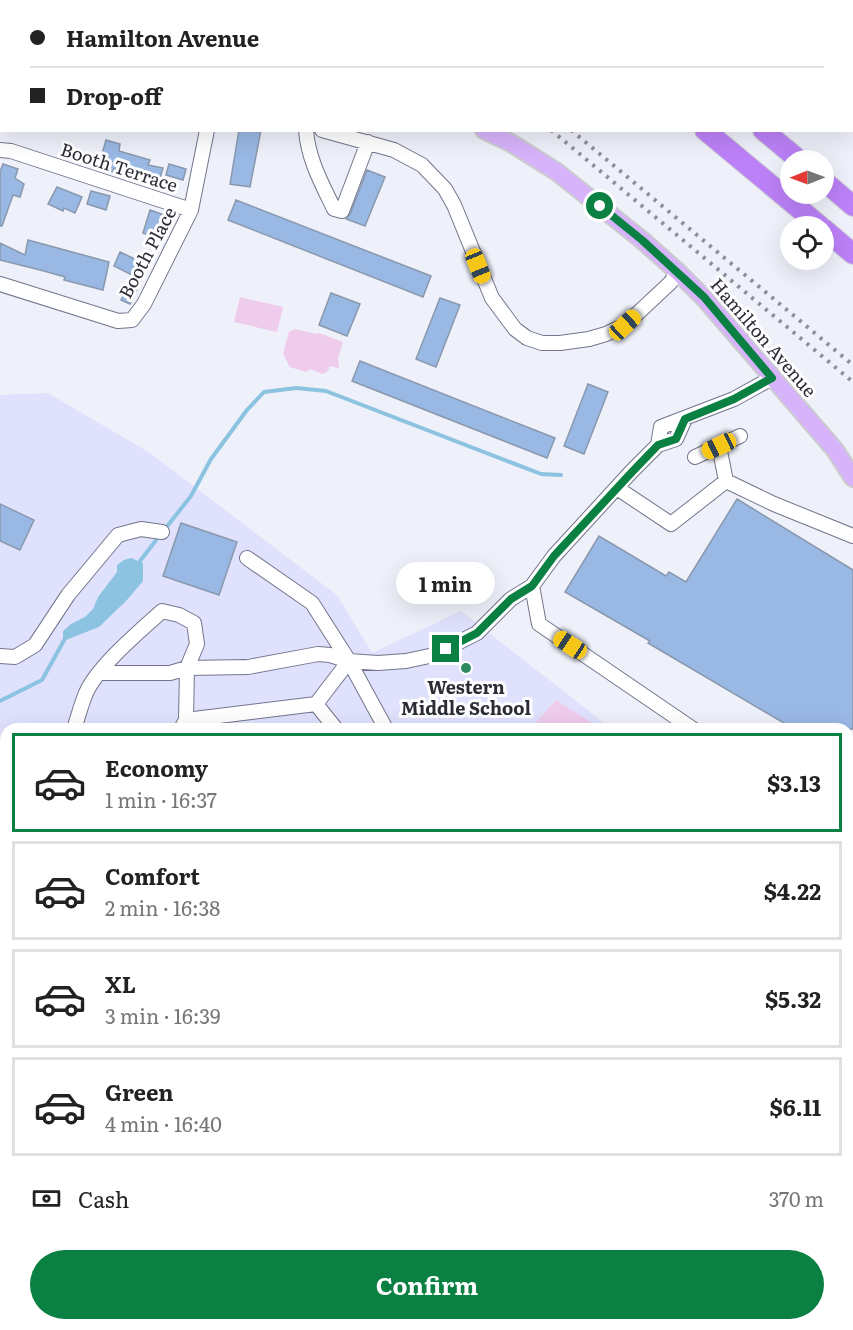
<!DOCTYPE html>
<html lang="en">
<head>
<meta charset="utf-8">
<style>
	:root { --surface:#fff; --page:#f2f2f2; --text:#222; --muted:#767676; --line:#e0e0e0; --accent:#0b8043 }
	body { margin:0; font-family:Literata,serif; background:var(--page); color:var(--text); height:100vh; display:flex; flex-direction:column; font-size:22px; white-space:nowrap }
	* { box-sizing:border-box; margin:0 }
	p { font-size:20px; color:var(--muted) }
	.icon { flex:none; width:33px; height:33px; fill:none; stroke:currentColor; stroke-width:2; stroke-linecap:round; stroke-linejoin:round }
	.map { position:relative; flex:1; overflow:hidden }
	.details { position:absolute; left:0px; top:723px; width:854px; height:608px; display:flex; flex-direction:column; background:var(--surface); border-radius:18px 18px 0 0; box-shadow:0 6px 24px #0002 }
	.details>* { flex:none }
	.guide { position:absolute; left:0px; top:0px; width:854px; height:132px; box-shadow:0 6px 24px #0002; display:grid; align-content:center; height:132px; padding:0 30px; background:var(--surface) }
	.needle { width:39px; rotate:269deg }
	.controls { position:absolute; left:780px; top:150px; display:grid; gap:12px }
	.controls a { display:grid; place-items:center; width:54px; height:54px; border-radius:50%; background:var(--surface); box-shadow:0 6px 24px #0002; font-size:30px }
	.end { position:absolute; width:27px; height:27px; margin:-14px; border:8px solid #0b8043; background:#fff; box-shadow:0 0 0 3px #fff }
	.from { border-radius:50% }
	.bubble { position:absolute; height:42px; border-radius:21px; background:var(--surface); box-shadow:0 6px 24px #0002; font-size:20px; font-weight:700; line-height:42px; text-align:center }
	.car { position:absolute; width:18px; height:36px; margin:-18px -9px; border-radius:8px; box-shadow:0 0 4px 2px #0007; background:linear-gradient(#f5c518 24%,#345 0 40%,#f5c518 0 76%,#345 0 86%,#f5c518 0) }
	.guide b { display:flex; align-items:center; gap:21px; height:57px; font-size:22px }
	.guide b+b { border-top:2px solid var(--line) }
	.guide i { width:15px; height:15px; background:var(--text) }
	ul { padding:10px 0 0; list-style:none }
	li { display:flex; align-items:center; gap:18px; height:99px; margin:0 12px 9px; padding:0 18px; border:3px solid var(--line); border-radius:0px }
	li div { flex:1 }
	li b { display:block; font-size:22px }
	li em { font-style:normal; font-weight:700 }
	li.on { border-color:var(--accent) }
	li>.icon { width:54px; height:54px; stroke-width:1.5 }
	.pay { display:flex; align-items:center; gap:15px; height:66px; padding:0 30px; font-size:22px }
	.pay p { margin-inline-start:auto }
	.button { display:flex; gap:12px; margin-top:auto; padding:12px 30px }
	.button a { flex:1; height:69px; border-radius:36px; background:var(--accent); color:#fff; font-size:24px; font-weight:700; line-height:69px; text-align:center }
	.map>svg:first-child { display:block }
	.built { fill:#e0e2fd }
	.green { fill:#efcbec }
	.water { fill:#8cc3e1 }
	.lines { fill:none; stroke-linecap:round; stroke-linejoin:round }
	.stream { stroke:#8cc3e1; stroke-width:4 }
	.building { fill:#99b8e4; stroke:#8998ad; stroke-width:1.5 }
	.minor-casing { stroke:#73758c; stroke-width:16 }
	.major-casing { stroke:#cccccf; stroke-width:20 }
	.highway-casing { stroke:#cccccf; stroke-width:22 }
	.minor { stroke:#fff; stroke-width:14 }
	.major { stroke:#d7b3fb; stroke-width:16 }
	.highway { stroke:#bc81f8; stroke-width:20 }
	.rail { stroke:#8e8f99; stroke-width:4; stroke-dasharray:3 6; stroke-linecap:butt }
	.route { stroke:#0b8043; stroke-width:8 }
	.poi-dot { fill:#2d8960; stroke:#fefefe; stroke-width:2 }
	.labels { text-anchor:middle; stroke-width:6; stroke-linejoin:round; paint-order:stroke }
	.street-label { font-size:18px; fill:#2c2c36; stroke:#fefefe }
	.poi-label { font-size:18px; font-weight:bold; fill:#2c2c36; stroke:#fefefe }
</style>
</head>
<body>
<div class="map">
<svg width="853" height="1330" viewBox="0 0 853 1330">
	<rect width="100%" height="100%" fill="#eef0fa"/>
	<!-- built -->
	<path class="built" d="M48,393L150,453L337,595L372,653L461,611L612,729H6V775L0,773V395Z
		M848,912L853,917V1275L848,1272Z
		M661,1325H805L801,1330H666Z"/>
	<!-- green -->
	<path class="green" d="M240,297L283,307L277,332L234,322Z
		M295,329L315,334L319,333L343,342L338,358L339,368L330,366L328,371L323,374L310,369L306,372L290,367L283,354L289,332Z
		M556,700L602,729H530Z"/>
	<!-- water -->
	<path class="water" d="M131,558L143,563V581L127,600L99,627L66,640L63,638V631L71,624L85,617L93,609L98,597L117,572V565L124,560Z"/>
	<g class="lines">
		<!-- stream -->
		<path class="stream" d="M165,529L191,496L211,459L247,410L264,392L296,388L326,391L541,474L561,475
			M137,565L160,535
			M0,701L42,680L67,635"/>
	</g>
	<!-- building -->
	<path class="building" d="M239,130H261L250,187L230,184Z
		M106,140L120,144L119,151L150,160L148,165L163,168L158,184L114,169V172L98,168Z
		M3,164L18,169L15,178L24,184L20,197L13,195L2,226H0V172Z
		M169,164L186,169L183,180L166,175Z
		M367,170L385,177L365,226L346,219L350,214Z
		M57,187L82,197L75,213L64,208L63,211L48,204Z
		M91,191L110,196L106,210L87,204Z
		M236,200L431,276L423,297L228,220Z
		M150,210L164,215L158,238L143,233Z
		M28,240L109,262L103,290L64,280L65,277L44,271L0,260V243L25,255Z
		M120,252L137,260L138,256L150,261L130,304L121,300L132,275L114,266Z
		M331,293L360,304L347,336L319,325Z
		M440,298L460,305L436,367L416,359Z
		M360,361L555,438L547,458L352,381Z
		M588,384L608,392L584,454L564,446Z
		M737,499L853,570V729H794L648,643L650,641L565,592L599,536L666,576L669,572L686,582Z
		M0,504L34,520L20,550L0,541Z
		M181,523L237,542L219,595L163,576Z"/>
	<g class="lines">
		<defs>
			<path id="minor" d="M306,130C308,159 322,184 334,209L342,211L368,142
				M322,130L394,150L422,165L445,189L454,205L492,298L515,329L527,338L542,343H560L589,339L606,334L625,325L670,283L678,272
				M0,150L11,151L191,210
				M0,284L118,321L132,320L144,304L191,210L207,130
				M685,419L676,439L658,445L631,472L554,556L532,586L539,624L693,729
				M658,445L661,427L734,399L772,378
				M719,446L726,481
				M695,457L740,436
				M617,488L671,524L726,481L774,504L853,536
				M247,558L312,603L349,661L386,729
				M0,656L15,657L35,645L68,595L118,535L141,529L162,532
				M186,720L316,704
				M74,729C78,717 81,705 86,693C98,666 139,632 162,611L179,615L194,623L197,644L187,668L170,673H100
				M181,729L186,720L187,668L248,667L318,654L330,655L349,661L378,663L406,661L434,655L477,633L511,599L532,586
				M336,729L316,704L349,661
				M0,762L6,763
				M848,829L853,831
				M0,877L6,881
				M0,969L6,966
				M0,996L6,1011
				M848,999L853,1004
				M0,1159L6,1158
				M848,1199L853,1198
				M0,1229L6,1234
				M848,1267L853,1262
				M848,1288L853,1279
				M215,1324L216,1330
				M782,1324L789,1330
				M505,1330L508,1324
				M807,1330L810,1324
				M822,1330L825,1324"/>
			<path id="major" d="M142,0L146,2
				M484,130L511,143L557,172L642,240L678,272L704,298L835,450L853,478"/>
			<path id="highway" d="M549,0L551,2
				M607,0L609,2
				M625,0L626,2
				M705,130L820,226
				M763,130L799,160
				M824,181L853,206
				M824,229L853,254"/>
		</defs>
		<!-- minor casing -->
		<use href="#minor" class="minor-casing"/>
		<!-- major casing -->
		<use href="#major" class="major-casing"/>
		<!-- highway casing -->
		<use href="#highway" class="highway-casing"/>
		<!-- minor -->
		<use href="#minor" class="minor"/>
		<!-- major -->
		<use href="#major" class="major"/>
		<!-- highway -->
		<use href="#highway" class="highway"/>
		<!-- rail -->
		<path class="rail" d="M394,0L396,2
			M415,0L417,2
			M426,0L428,2
			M551,130L853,382
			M571,130L853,365"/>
	</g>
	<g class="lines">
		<!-- route -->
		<path class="route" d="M446,649L477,633L511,599L532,586L554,556L632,472L658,445L676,439L685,419L734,399L772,378L704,297L642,240L600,206"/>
	</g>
	<!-- markers -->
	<circle class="poi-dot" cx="466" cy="668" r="6"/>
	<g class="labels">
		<!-- street labels -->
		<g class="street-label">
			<text transform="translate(119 168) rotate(18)" y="6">Booth Terrace</text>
			<text transform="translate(148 253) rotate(-62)" y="6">Booth Place</text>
			<text transform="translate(763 338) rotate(49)" y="6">Hamilton Avenue</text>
		</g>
		<!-- poi labels -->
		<g class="poi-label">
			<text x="466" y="694">Western<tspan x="466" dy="21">Middle School</tspan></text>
		</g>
	</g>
</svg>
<div class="controls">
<a><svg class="needle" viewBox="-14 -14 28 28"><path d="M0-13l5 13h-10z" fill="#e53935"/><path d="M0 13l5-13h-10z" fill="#767676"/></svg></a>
<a><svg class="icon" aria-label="locate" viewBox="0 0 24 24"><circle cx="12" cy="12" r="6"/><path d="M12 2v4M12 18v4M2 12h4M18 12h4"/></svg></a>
</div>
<i class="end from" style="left:600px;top:206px"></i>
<i class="end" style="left:446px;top:649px"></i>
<div class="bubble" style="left:396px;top:562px;width:99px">1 min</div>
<i class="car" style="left:478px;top:266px;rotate:158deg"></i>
<i class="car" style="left:625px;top:325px;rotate:47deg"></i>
<i class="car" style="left:719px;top:446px;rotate:245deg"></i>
<i class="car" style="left:570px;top:645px;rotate:303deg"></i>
<div class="guide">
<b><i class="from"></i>Hamilton Avenue</b>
<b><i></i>Drop-off</b>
</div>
<section class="details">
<ul>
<li class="on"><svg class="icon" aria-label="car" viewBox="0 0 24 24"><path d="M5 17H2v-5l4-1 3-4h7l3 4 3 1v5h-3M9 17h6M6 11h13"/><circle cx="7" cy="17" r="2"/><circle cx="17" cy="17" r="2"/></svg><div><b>Economy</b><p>1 min · 16:37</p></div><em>$3.13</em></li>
<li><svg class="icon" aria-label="car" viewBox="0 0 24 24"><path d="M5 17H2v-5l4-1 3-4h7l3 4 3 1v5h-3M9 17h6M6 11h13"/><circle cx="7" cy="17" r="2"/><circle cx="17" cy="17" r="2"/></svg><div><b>Comfort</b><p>2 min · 16:38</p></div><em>$4.22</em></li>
<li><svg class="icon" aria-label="car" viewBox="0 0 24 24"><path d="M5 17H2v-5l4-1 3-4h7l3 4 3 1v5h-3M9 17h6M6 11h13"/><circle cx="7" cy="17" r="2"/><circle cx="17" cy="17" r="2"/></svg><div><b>XL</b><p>3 min · 16:39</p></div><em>$5.32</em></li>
<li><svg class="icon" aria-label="car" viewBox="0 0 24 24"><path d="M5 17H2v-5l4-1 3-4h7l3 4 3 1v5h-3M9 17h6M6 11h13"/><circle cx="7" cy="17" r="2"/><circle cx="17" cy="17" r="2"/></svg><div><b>Green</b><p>4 min · 16:40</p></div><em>$6.11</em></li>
</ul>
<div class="pay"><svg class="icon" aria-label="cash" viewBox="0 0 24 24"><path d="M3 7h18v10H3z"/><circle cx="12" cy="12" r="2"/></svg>Cash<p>370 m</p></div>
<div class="button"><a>Confirm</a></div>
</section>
</div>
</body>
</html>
